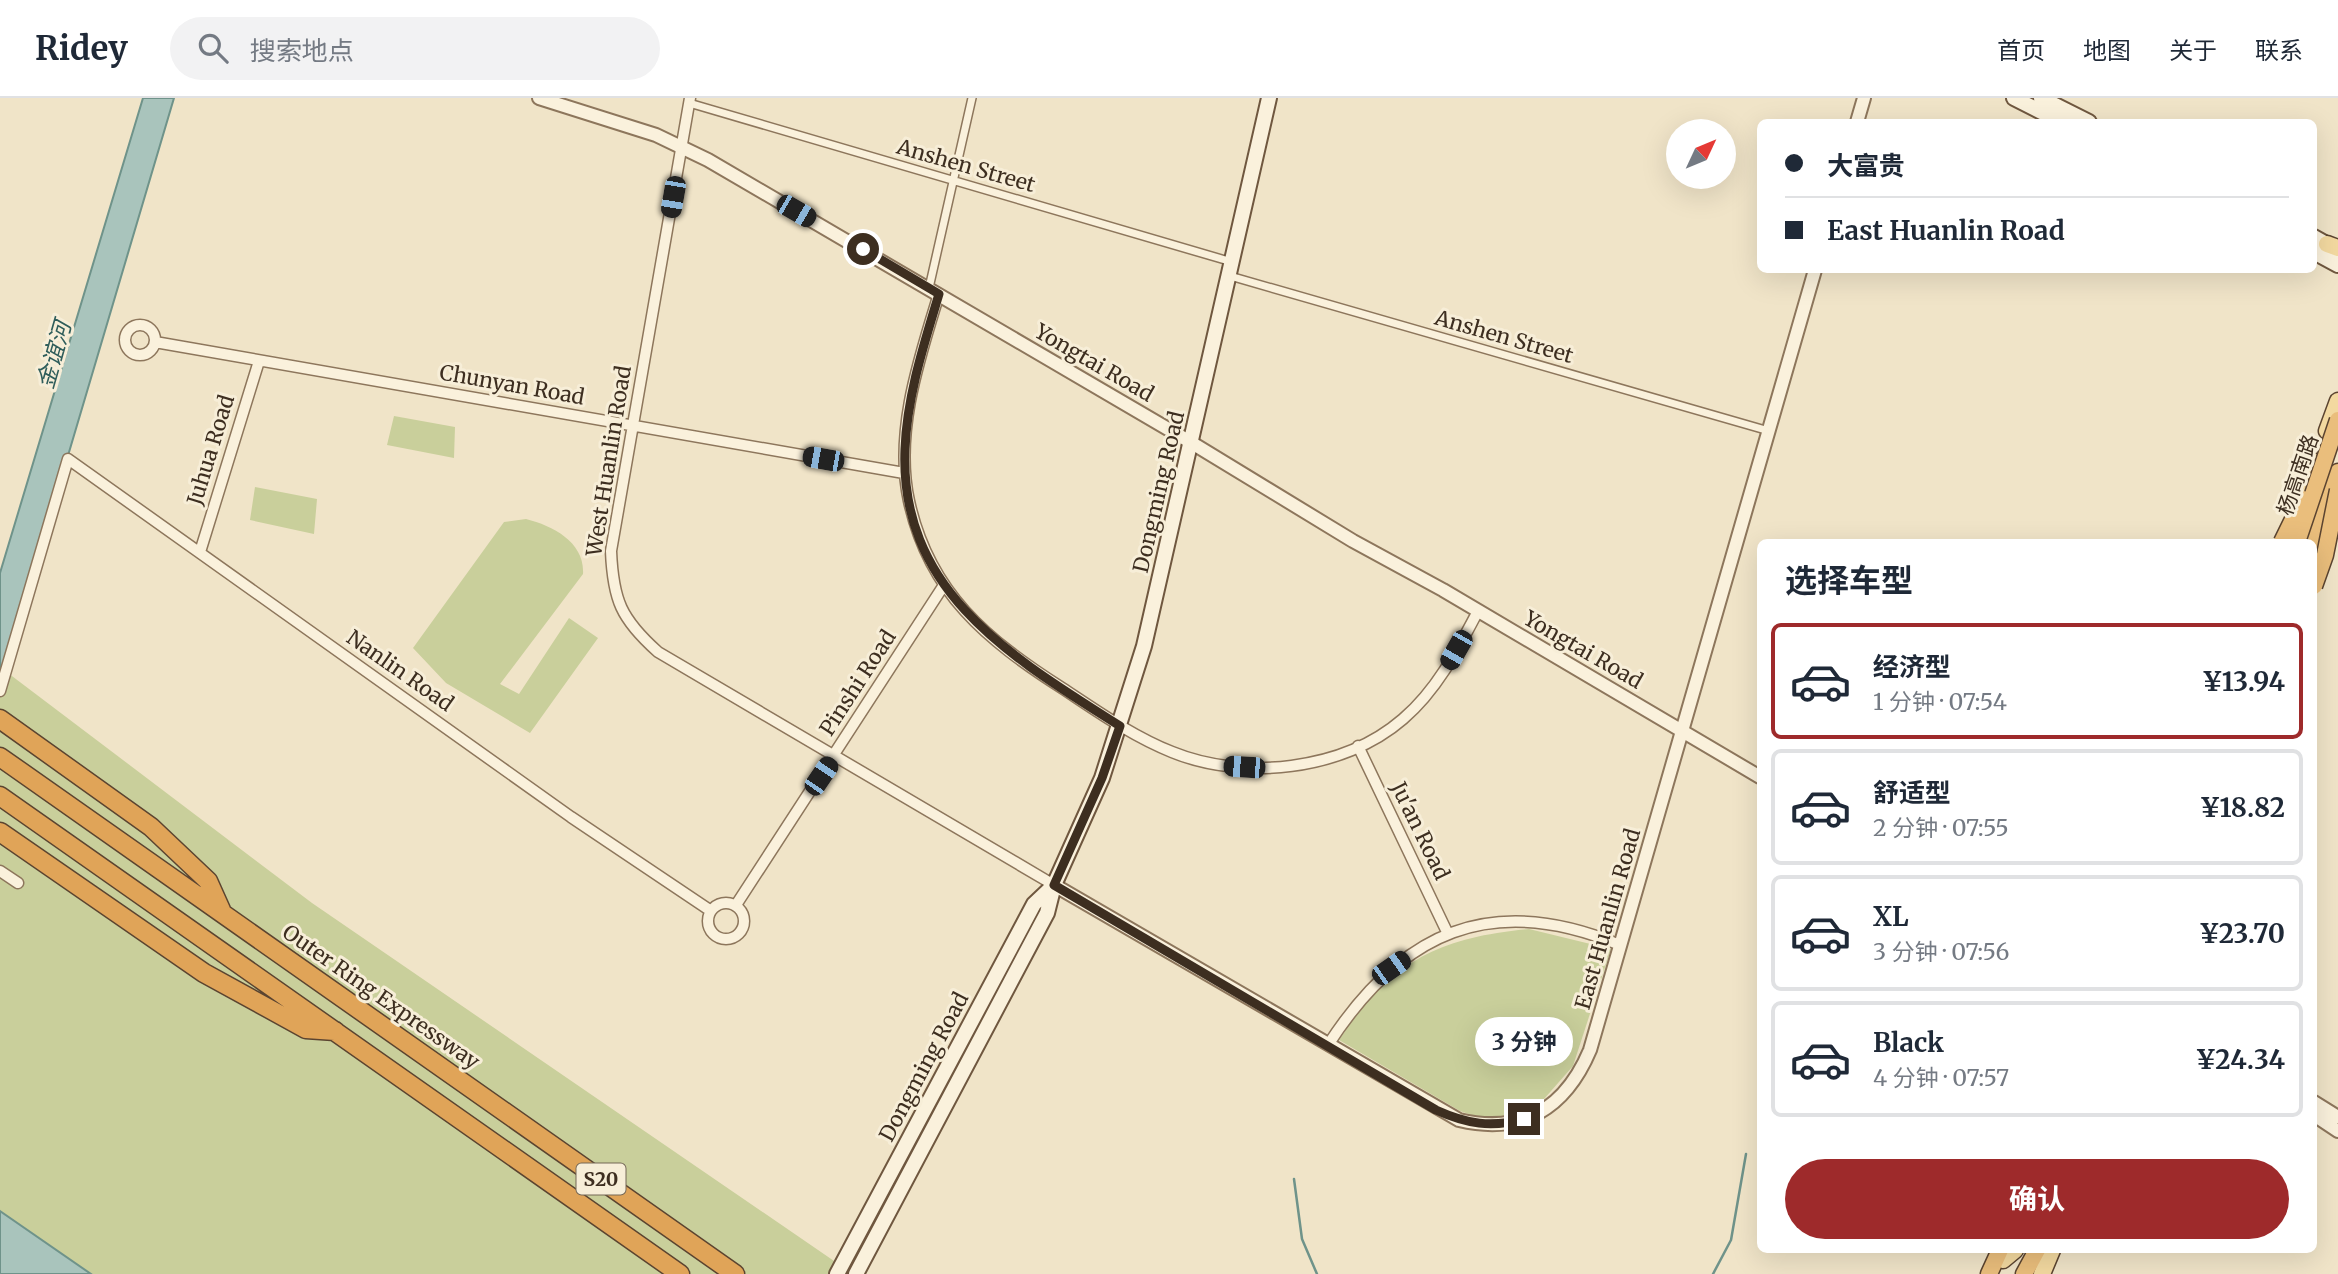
<!DOCTYPE html>
<html lang="zh">
<head>
<meta charset="utf-8">
<style>
	:root { --surface:#fff; --page:#f2f2f3; --text:#1f2937; --muted:#747a83; --line:#e0e1e3; --accent:#9e2a2b }
	body { margin:0; font-family:Merriweather,"Noto Sans SC",serif; background:var(--page); color:var(--text); height:100vh; display:flex; flex-direction:column; font-size:26px; white-space:nowrap }
	* { box-sizing:border-box; margin:0 }
	p { font-size:23px; color:var(--muted) }
	.icon { flex:none; width:38px; height:38px; fill:none; stroke:currentColor; stroke-width:2; stroke-linecap:round; stroke-linejoin:round }
	.map { position:relative; flex:1; overflow:hidden }
	.panel { position:absolute; left:1757px; top:441px; width:560px; height:714px; display:flex; flex-direction:column; background:var(--surface); border-radius:10px; box-shadow:0 7px 28px #0002 }
	.panel>* { flex:none }
	.top-card { position:absolute; left:1757px; top:21px; width:560px; height:154px; border-radius:10px; box-shadow:0 7px 28px #0002; display:grid; align-content:center; height:154px; padding:0 28px; background:var(--surface) }
	.needle { width:46px; rotate:46deg }
	.buttons { position:absolute; left:1666px; top:21px; display:grid; gap:14px }
	.buttons a { display:grid; place-items:center; width:70px; height:70px; border-radius:50%; background:var(--surface); box-shadow:0 7px 28px #0002; font-size:35px }
	.end { position:absolute; width:32px; height:32px; margin:-16px; border:9px solid #3d2e20; background:#fff; box-shadow:0 0 0 4px #fff }
	.from { border-radius:50% }
	.bubble { position:absolute; height:49px; border-radius:24px; background:var(--surface); box-shadow:0 7px 28px #0002; font-size:23px; font-weight:700; line-height:49px; text-align:center }
	.car { position:absolute; width:21px; height:42px; margin:-21px -10px; border-radius:9px; box-shadow:0 0 5px 2px #0007; background:linear-gradient(#222 24%,#8ab4d8 0 40%,#222 0 76%,#8ab4d8 0 86%,#222 0) }
	.top-card b { display:flex; align-items:center; gap:24px; height:66px; font-size:26px }
	.top-card b+b { border-top:2px solid var(--line) }
	.top-card i { width:18px; height:18px; background:var(--text) }
	ul { padding:0; list-style:none }
	li { display:flex; align-items:center; gap:21px; height:116px; margin:0 14px 10px; padding:0 14px; border:4px solid var(--line); border-radius:10px }
	li div { flex:1 }
	li b { display:block; font-size:26px }
	li em { font-style:normal; font-weight:700 }
	li.selected { border-color:var(--accent) }
	li>.icon { width:63px; height:63px; stroke-width:1.5 }
	h2 { padding:0 28px; font-size:32px; line-height:84px }
	.cta { display:flex; gap:14px; margin-top:auto; padding:14px 28px }
	.cta a { flex:1; height:80px; border-radius:42px; background:var(--accent); color:#fff; font-size:28px; font-weight:700; line-height:80px; text-align:center }
	header { display:flex; align-items:center; gap:42px; box-sizing:border-box; height:98px; padding:0 35px; background:var(--surface); border-bottom:2px solid var(--line) }
	header strong { font-size:33px }
	nav { display:flex; gap:38px; margin-inline-start:auto; font-size:24px }
	.search { width:490px; height:63px; background:var(--page); display:flex; align-items:center; gap:18px; box-sizing:border-box; padding:0 24px; border-radius:38px; color:var(--muted); font-size:26px }
	.map>svg:first-child { display:block }
	.green { fill:#c9cf9b }
	.water { fill:#a9c4bc; stroke:#6f938a; stroke-width:2 }
	.lines { fill:none; stroke-linecap:round; stroke-linejoin:round }
	.stream { stroke:#6f938a; stroke-width:2.5 }
	.pedestrian-casing { stroke:#8d765c; stroke-width:10 }
	.minor-casing { stroke:#8d765c; stroke-width:13 }
	.tertiary-casing { stroke:#8d765c; stroke-width:16 }
	.secondary-casing { stroke:#6f573f; stroke-width:18 }
	.primary-casing { stroke:#5b4430; stroke-width:19 }
	.trunk-casing { stroke:#5b4430; stroke-width:19 }
	.motorway-casing { stroke:#5b4430; stroke-width:21 }
	.pedestrian { stroke:#faf1dc; stroke-width:7 }
	.minor { stroke:#faf1dc; stroke-width:10 }
	.tertiary { stroke:#faf1dc; stroke-width:12 }
	.secondary { stroke:#faf1dc; stroke-width:14 }
	.primary { stroke:#f3d9a0; stroke-width:16 }
	.trunk { stroke:#eabe7c; stroke-width:16 }
	.motorway { stroke:#e0a458; stroke-width:18 }
	.trunk-bridge-casing { stroke:#5b4430; stroke-width:19; stroke-linecap:butt }
	.trunk-bridge { stroke:#eabe7c; stroke-width:16 }
	.route { stroke:#3d2e20; stroke-width:9 }
	.labels { text-anchor:middle; stroke-width:6; stroke-linejoin:round; paint-order:stroke }
	.shield { fill:#f7eed8; stroke:#756857; stroke-width:2 }
	.shield-label { font-size:19px; font-weight:bold; fill:#3d2e20 }
	.street-label { font-size:21px; fill:#3d2e20; stroke:#f7eed8 }
	.water-label { font-size:23px; font-style:italic; fill:#2f5d5a; stroke:#f7eed8 }
</style>
</head>
<body>
<header>
<strong>Ridey</strong>
<div class="search"><svg class="icon" aria-label="search" viewBox="0 0 24 24"><circle cx="10" cy="10" r="6"/><path d="M15 15l6 6"/></svg>搜索地点</div>
<nav><a>首页</a><a>地图</a><a>关于</a><a>联系</a></nav>
</header>
<div class="map">
<svg width="2338" height="1176" viewBox="0 0 2338 1176">
	<rect width="100%" height="100%" fill="#f0e4c8"/>
	<!-- green -->
	<path class="green" d="M394,318L455,329L454,360L387,347Z
		M255,389L317,401L314,436L250,422Z
		M526,421C554,428 585,445 583,476L500,586L519,596L569,520L598,540L530,635L446,585L413,550L504,424Z
		M0,569L312,805L853,1176H0Z
		M1529,831L1611,851L1573,968L1544,1001L1514,1017L1483,1021L1460,1013L1339,942C1391,864 1436,840 1529,831Z"/>
	<!-- water -->
	<path class="water" d="M143,0H174L0,587V475Z
		M0,1113L91,1176H0Z"/>
	<g class="lines">
		<!-- stream -->
		<path class="stream" d="M1294,1081L1302,1141L1317,1176
			M1713,1176L1731,1142L1746,1056"/>
		<defs>
			<path id="pedestrian" d="M689,5L1232,164
				M1230,178L1769,333
				M929,190L972,0"/>
			<path id="minor" d="M690,0L611,453C613,502 621,521 658,554L1054,787
				M939,196C919,261 894,335 909,403C929,495 987,542 1062,590C1097,613 1132,638 1172,654C1243,683 1343,673 1403,621C1437,592 1458,551 1478,513
				M125 242a15 15 0 1 1 30 0a15 15 0 1 1-30 0Z
				M155,244L904,375
				M200,454L259,263
				M0,593L68,361L571,719L711,813
				M1358,648L1448,836
				M0,773L18,785
				M708 823a18 18 0 1 1 36 0a18 18 0 1 1-36 0Z
				M736,807L944,487
				M1328,947C1401,834 1491,793 1620,847"/>
			<path id="tertiary" d="M539,0L656,37L708,62L1192,345L1353,443L1443,492L1760,679
				M1857,24L1864,0
				M1054,787L1459,1022C1522,1037 1565,1011 1590,952L1815,172
				M2314,1004L2338,1019
				M2314,1017L2338,1033"/>
			<path id="secondary" d="M2014,0L2061,24
				M2041,0L2089,24
				M2314,139L2337,152
				M2314,154L2338,167
				M837,1176L1034,806L1053,788
				M856,1176L1047,815L1054,787L1102,680L1144,548L1269,0"/>
			<path id="primary" d="M2327,146L2338,150
				M2327,333L2338,303
				M2299,412L2316,364
				M2003,1162L2015,1152
				M2042,1176L2052,1152"/>
			<path id="trunk" d="M2313,444L2338,374
				M1989,1176L2000,1152
				M2024,1176L2037,1152"/>
			<path id="motorway" d="M0,621L151,729L208,783L221,812
				M0,659L735,1176
				M0,698L680,1176
				M0,734L204,875L306,931L335,933"/>
		</defs>
		<!-- pedestrian casing -->
		<use href="#pedestrian" class="pedestrian-casing"/>
		<!-- minor casing -->
		<use href="#minor" class="minor-casing"/>
		<!-- tertiary casing -->
		<use href="#tertiary" class="tertiary-casing"/>
		<!-- secondary casing -->
		<use href="#secondary" class="secondary-casing"/>
		<!-- primary casing -->
		<use href="#primary" class="primary-casing"/>
		<!-- trunk casing -->
		<use href="#trunk" class="trunk-casing"/>
		<!-- motorway casing -->
		<use href="#motorway" class="motorway-casing"/>
		<!-- pedestrian -->
		<use href="#pedestrian" class="pedestrian"/>
		<!-- minor -->
		<use href="#minor" class="minor"/>
		<!-- tertiary -->
		<use href="#tertiary" class="tertiary"/>
		<!-- secondary -->
		<use href="#secondary" class="secondary"/>
		<!-- primary -->
		<use href="#primary" class="primary"/>
		<!-- trunk -->
		<use href="#trunk" class="trunk"/>
		<!-- motorway -->
		<use href="#motorway" class="motorway"/>
		<defs>
			<path id="trunk-bridge" d="M2282,444L2303,401
				M2297,444L2338,322
				M2314,488L2325,457L2338,392"/>
		</defs>
		<!-- trunk-bridge casing -->
		<use href="#trunk-bridge" class="trunk-bridge-casing"/>
		<!-- trunk-bridge -->
		<use href="#trunk-bridge" class="trunk-bridge"/>
	</g>
	<g class="lines">
		<!-- route -->
		<path class="route" d="M863,151L939,196C924,246 907,298 905,351C899,495 1015,561 1120,628L1102,680L1054,787L1436,1012C1467,1026 1491,1030 1524,1021"/>
	</g>
	<g class="labels">
		<!-- shield labels -->
		<rect class="shield" x="576.5" y="1065.5" width="49" height="31" rx="5"/>
		<g class="shield-label">
			<text x="601" y="1088">S20</text>
		</g>
		<!-- street labels -->
		<g class="street-label">
			<text transform="translate(966 68) rotate(16)" y="7">Anshen Street</text>
			<text transform="translate(1504 239) rotate(16)" y="7">Anshen Street</text>
			<text transform="translate(1094 265) rotate(30)" y="7">Yongtai Road</text>
			<text transform="translate(512 287) rotate(10)" y="7">Chunyan Road</text>
			<text transform="translate(211 352) rotate(-73)" y="7">Juhua Road</text>
			<text transform="translate(609 363) rotate(-81)" y="7">West Huanlin Road</text>
			<text transform="translate(2298 377) rotate(-71)" y="7">杨高南路</text>
			<text transform="translate(1159 394) rotate(-77)" y="7">Dongming Road</text>
			<text transform="translate(1583 552) rotate(30)" y="7">Yongtai Road</text>
			<text transform="translate(400 573) rotate(35)" y="7">Nanlin Road</text>
			<text transform="translate(858 585) rotate(-57)" y="7">Pinshi Road</text>
			<text transform="translate(1420 733) rotate(64)" y="7">Ju'an Road</text>
			<text transform="translate(1608 821) rotate(-74)" y="7">East Huanlin Road</text>
			<text transform="translate(381 899) rotate(35)" y="7">Outer Ring Expressway</text>
			<text transform="translate(924 969) rotate(-62)" y="7">Dongming Road</text>
		</g>
		<!-- water labels -->
		<g class="water-label">
			<text transform="translate(54 257) rotate(-74)" y="8">金谊河</text>
		</g>
	</g>
</svg>
<div class="buttons">
<a><svg class="needle" viewBox="-14 -14 28 28"><path d="M0-13l5 13h-10z" fill="#e53935"/><path d="M0 13l5-13h-10z" fill="#747a83"/></svg></a>
</div>
<i class="end from" style="left:863px;top:151px"></i>
<i class="end" style="left:1524px;top:1021px"></i>
<div class="bubble" style="left:1475px;top:919px;width:98px">3 分钟</div>
<i class="car" style="left:673px;top:99px;rotate:190deg"></i>
<i class="car" style="left:796px;top:113px;rotate:120deg"></i>
<i class="car" style="left:823px;top:361px;rotate:280deg"></i>
<i class="car" style="left:1456px;top:552px;rotate:210deg"></i>
<i class="car" style="left:1244px;top:669px;rotate:274deg"></i>
<i class="car" style="left:821px;top:678px;rotate:34deg"></i>
<i class="car" style="left:1391px;top:870px;rotate:55deg"></i>
<div class="top-card">
<b><i class="from"></i>大富贵</b>
<b><i></i>East Huanlin Road</b>
</div>
<section class="panel">
<h2>选择车型</h2>
<ul>
<li class="selected"><svg class="icon" aria-label="car" viewBox="0 0 24 24"><path d="M5 17H2v-5l4-1 3-4h7l3 4 3 1v5h-3M9 17h6M6 11h13"/><circle cx="7" cy="17" r="2"/><circle cx="17" cy="17" r="2"/></svg><div><b>经济型</b><p>1 分钟 · 07:54</p></div><em>¥13.94</em></li>
<li><svg class="icon" aria-label="car" viewBox="0 0 24 24"><path d="M5 17H2v-5l4-1 3-4h7l3 4 3 1v5h-3M9 17h6M6 11h13"/><circle cx="7" cy="17" r="2"/><circle cx="17" cy="17" r="2"/></svg><div><b>舒适型</b><p>2 分钟 · 07:55</p></div><em>¥18.82</em></li>
<li><svg class="icon" aria-label="car" viewBox="0 0 24 24"><path d="M5 17H2v-5l4-1 3-4h7l3 4 3 1v5h-3M9 17h6M6 11h13"/><circle cx="7" cy="17" r="2"/><circle cx="17" cy="17" r="2"/></svg><div><b>XL</b><p>3 分钟 · 07:56</p></div><em>¥23.70</em></li>
<li><svg class="icon" aria-label="car" viewBox="0 0 24 24"><path d="M5 17H2v-5l4-1 3-4h7l3 4 3 1v5h-3M9 17h6M6 11h13"/><circle cx="7" cy="17" r="2"/><circle cx="17" cy="17" r="2"/></svg><div><b>Black</b><p>4 分钟 · 07:57</p></div><em>¥24.34</em></li>
</ul>
<div class="cta"><a>确认</a></div>
</section>
</div>
</body>
</html>
